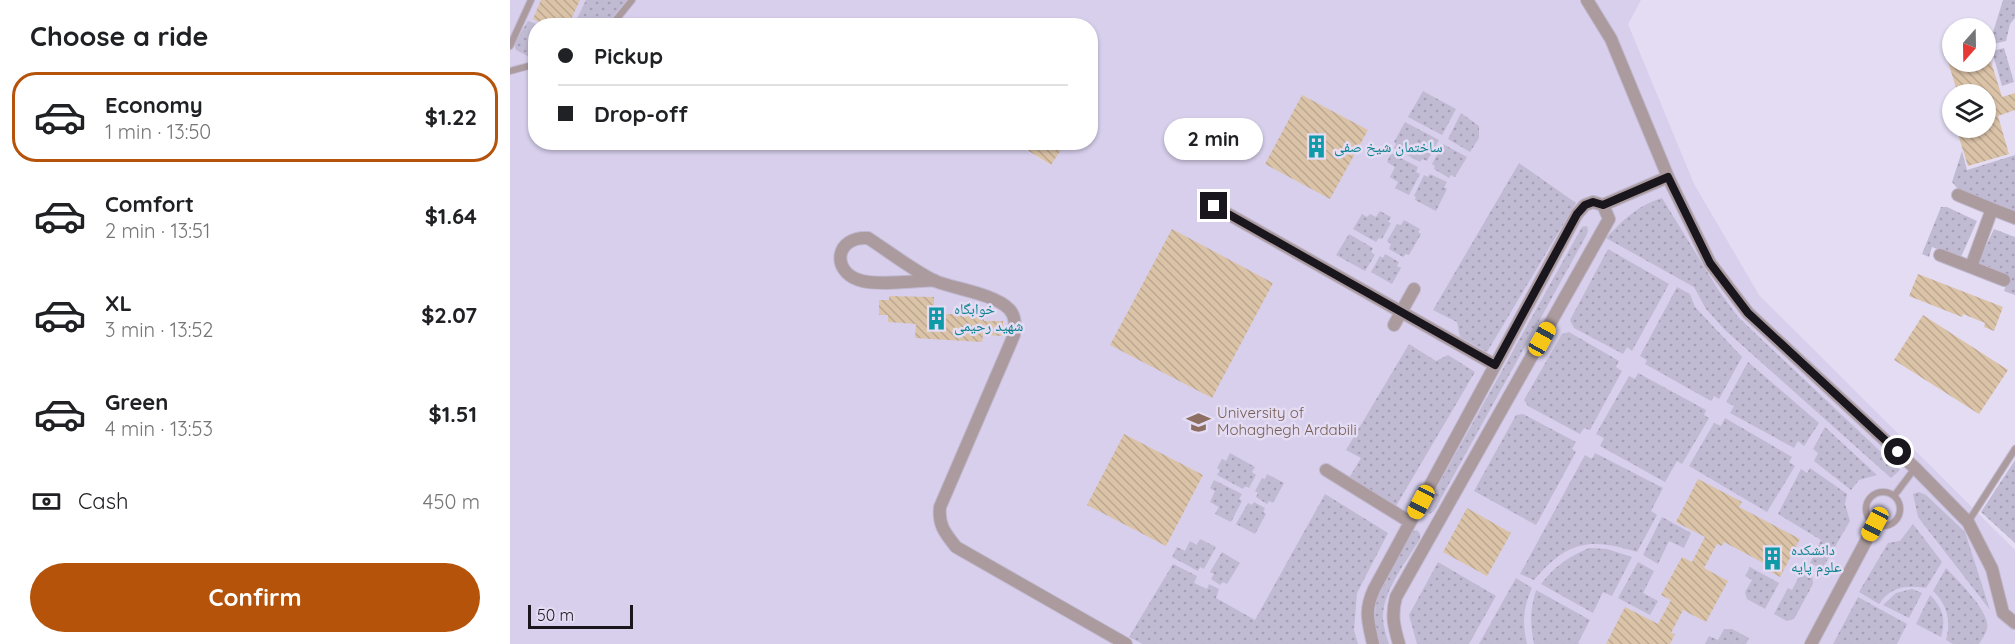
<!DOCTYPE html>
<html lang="en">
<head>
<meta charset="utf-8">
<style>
	:root { --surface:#fff; --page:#f6f6f6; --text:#202124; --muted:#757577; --line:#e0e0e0; --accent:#b45309 }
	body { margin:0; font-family:Quicksand,"Noto Naskh Arabic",sans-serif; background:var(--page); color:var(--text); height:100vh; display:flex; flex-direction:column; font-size:22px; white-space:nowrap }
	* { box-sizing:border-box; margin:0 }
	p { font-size:20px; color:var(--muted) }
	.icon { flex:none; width:33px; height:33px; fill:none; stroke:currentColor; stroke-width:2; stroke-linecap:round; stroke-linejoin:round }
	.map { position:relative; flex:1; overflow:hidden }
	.panel { display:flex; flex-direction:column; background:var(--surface); width:510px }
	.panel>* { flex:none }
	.hud { position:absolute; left:18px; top:18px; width:570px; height:132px; border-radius:24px; box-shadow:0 2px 4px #0004; display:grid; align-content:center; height:132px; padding:0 30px; background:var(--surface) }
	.needle { width:39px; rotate:200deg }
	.controls { position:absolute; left:1432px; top:18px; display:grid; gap:12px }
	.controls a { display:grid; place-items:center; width:54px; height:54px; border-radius:50%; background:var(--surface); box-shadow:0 2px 4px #0004; font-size:30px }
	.scale { position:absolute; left:18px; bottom:15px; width:105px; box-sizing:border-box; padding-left:6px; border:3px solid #19161e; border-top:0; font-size:16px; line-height:21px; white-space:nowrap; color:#19161e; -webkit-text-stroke:4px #e3dcf3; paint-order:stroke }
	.end { position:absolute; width:27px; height:27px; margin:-14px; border:8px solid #19161e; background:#fff; box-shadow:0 0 0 3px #fff }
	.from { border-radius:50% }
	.bubble { position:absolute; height:42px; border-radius:21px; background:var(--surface); box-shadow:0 2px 4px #0004; font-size:20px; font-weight:800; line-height:42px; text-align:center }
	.car { position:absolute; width:18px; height:36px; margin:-18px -9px; border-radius:8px; box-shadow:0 0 4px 2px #0007; background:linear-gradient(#f5c518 24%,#345 0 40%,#f5c518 0 76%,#345 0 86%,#f5c518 0) }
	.hud b { display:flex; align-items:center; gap:21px; height:57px; font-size:22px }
	.hud b+b { border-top:2px solid var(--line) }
	.hud i { width:15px; height:15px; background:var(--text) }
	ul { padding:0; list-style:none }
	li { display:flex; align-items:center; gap:18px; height:90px; margin:0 12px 9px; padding:0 18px; border:3px solid transparent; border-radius:24px }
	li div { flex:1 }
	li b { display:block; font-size:22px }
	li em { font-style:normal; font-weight:800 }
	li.on { border-color:var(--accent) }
	li>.icon { width:54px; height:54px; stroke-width:1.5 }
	h2 { padding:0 30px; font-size:27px; line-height:72px }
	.pay { display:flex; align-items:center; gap:15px; height:66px; padding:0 30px; font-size:22px }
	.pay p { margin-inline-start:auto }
	.button { display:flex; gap:12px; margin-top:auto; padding:12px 30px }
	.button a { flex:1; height:69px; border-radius:36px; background:var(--accent); color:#fff; font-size:24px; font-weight:800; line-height:69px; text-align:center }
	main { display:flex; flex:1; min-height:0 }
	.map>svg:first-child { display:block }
	.built { fill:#d7cfec; fill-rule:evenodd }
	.grass { fill:url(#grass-dots) }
	.building { fill:url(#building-back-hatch) }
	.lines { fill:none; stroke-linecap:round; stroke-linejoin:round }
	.service-casing { stroke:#bfb8cd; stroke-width:8 }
	.minor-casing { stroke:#bfb8cd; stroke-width:14 }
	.service { stroke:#ab9a9e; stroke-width:6 }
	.minor { stroke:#ab9a9e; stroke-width:12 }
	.route { stroke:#19161e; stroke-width:8 }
	.labels { text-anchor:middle; stroke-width:5; stroke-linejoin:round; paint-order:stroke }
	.culture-label { font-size:15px; fill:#0d838f; stroke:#e3dcf3; text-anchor:start }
	.education-label { font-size:15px; fill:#785e54; stroke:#e3dcf3; text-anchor:start }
</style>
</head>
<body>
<main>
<section class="panel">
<h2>Choose a ride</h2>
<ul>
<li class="on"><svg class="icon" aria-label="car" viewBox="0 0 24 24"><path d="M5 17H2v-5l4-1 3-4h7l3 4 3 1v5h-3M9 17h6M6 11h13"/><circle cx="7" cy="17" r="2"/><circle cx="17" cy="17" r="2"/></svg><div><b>Economy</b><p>1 min · 13:50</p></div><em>$1.22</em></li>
<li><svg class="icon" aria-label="car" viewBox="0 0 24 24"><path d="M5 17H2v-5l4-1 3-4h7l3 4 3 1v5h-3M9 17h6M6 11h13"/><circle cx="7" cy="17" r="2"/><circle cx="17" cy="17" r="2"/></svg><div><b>Comfort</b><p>2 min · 13:51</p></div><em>$1.64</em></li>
<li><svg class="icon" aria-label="car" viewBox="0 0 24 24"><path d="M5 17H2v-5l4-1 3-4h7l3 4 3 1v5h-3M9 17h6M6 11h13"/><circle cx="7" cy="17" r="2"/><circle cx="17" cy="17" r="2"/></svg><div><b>XL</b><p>3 min · 13:52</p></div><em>$2.07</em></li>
<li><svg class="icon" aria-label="car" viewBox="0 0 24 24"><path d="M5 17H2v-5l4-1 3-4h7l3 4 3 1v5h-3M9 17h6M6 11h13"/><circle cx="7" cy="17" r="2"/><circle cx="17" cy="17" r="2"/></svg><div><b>Green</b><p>4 min · 13:53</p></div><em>$1.51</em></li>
</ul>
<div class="pay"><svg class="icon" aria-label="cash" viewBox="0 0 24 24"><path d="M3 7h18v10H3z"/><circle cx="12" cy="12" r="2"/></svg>Cash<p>450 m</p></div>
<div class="button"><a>Confirm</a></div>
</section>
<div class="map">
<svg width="1505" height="644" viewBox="0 0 1505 644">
	<defs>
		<pattern id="grass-dots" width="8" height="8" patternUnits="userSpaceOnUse" patternTransform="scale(1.5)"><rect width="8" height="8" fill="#c1bad3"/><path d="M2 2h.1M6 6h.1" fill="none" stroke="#a59fb5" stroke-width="1.8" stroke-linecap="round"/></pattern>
		<pattern id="building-back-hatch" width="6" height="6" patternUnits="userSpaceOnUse" patternTransform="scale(1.5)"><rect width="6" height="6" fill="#dbc3a8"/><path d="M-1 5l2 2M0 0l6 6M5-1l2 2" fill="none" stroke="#bba790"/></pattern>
	</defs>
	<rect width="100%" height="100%" fill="#e3dcf3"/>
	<!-- built -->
	<path class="built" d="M0,0H1131L1118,24L1184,184L1249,295L1505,550V642L1504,644H0ZM26,26H580V142L556,143L540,165L514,149L517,142H26Z"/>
	<!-- grass -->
	<path class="grass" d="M76,0H117L96,25H64Z
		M1493,0H1505V18L1500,24L1496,41L1479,45Z
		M18,21L29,25L26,26L25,60L6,50L4,44Z
		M1494,48L1504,82L1492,86L1482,51Z
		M913,91L946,109L932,135L898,117Z
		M951,113L969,126V138L960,152L938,139Z
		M895,122L929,140L917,161L912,159L910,162L884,148L886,144L884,142Z
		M933,144L957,157L945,177L941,175L939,178L924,169L925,166L922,164Z
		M1452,151L1457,170L1505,155V212L1447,188L1442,182Z
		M881,153L908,167L906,172L910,174L899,195L885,188L888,182L880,177L885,167L877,162Z
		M1009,163L1066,203L977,352L950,337L947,322L923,310Z
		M920,174L937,182L934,187L937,189L926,211L905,200L906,197L904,196L914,175L918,177Z
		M1152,198L1209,291L1228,317L1390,470L1381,478L1215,330L1196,309L1184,287L1096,238C1113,220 1128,205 1152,198Z
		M1431,207H1437L1467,221L1451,257L1422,247L1419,257L1412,254Z
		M870,211L881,217L878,222L881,223L872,239L869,238L866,242L843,229L852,214L857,217L860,214L866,217Z
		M894,220L910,229L908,232L911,234L899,255L896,254L893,257L879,249L881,244L877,241L887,224L891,225Z
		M1077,226L1078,231L1076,236L924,511L919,514L916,510L917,505L1072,227Z
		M1484,229L1505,237V295L1494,291L1498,277L1469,266L1468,263Z
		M839,234L863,248L861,252L865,255L855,271L826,255Z
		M1098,249L1159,284L1122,351L1117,347L1113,354L1064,328L1060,320Z
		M875,254L889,262L887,266L891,268L882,284L861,272L870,256L873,258Z
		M1167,287L1180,294L1185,307L1232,357L1209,399L1204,396L1201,401L1135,364L1137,360L1130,356Z
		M1059,332L1109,361L1106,367L1112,371L1080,430L1074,428L1070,434L1018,406L1014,400L1052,334Z
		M899,344L926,361L938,355L965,372L886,506L839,478L851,458L836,450Z
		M1238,362L1309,423L1294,446L1288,441L1284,448L1220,413L1224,406L1216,402Z
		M1128,373L1196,410L1194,415L1199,418L1172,464L1167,461L1155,482L1090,446L1094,438L1086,434L1119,376L1125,379Z
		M1013,414L1066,442L1062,449L1066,452L1026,525L964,491L1006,415Z
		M1215,418L1282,457L1279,462L1285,466L1257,512L1179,466L1204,423L1211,426Z
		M1315,427L1367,475L1349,480L1341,490L1304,461L1308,453L1303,449Z
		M720,453L745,467L742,472L746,475L739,488L735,486L733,489L707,475L710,470L707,468L712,459L716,461Z
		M1085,453L1153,488L1141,511L1147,515L1127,552C1079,537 1057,541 1024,580L1010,574L1075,455L1082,459Z
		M1505,460V543L1471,512Z
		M1300,468L1337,494L1335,504L1340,521L1312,569L1300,563L1311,540L1268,514L1291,469L1297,473Z
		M757,474L774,483L763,503L759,501L757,504L746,497L748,493L745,491L752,478L755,479Z
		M704,480L732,494L729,499L732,501L721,522L705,514L709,507L700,502L705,491L700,488Z
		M1409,492L1416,495L1455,532L1480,610L1408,517L1403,494Z
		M815,494L878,533L847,593L844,630L848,644H633L619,637L663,564L687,576L684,583L697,589L699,584L709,589L706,598L745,620Z
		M744,502L755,508L753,512L756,514L745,534L726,524L738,503L742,505Z
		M1152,517L1181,533L1174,548L1159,541L1148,564L1133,555Z
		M1403,524L1432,562L1416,588C1396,585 1381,586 1369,604L1349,592L1378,543L1390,541Z
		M907,530L910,534V539C897,560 873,591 873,616C873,625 876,635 879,644H869C856,598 877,575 899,536L903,531Z
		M690,539L706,547L694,569L690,567L688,571L662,557L667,547L675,551L680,541L687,545Z
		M1079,548L1097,549L1122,557L1102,596L1093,592L1083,613L1031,584C1045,566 1058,557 1079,548Z
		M712,552L730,563L717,584L713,582L710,585L701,579L704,574L700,572Z
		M928,562L986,596L959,644H907L899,615Z
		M1128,562L1144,571L1133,593L1148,601L1140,615L1108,598Z
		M1240,567L1269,583L1255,609L1237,599L1235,592L1242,580L1235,576Z
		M1436,568C1448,581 1473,605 1477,622C1479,630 1473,637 1469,644H1443L1436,640C1441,622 1438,605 1423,591Z
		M1293,569L1302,574L1303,584L1284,619L1277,621L1264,614L1278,588L1282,590Z
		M1006,578L1022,588C1013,608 1012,623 1017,644H969Z
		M1402,589L1412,593L1399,618L1373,605L1386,593Z
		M1026,590L1080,620L1068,643L1070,644H1024C1020,622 1020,611 1026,590Z
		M1420,595C1433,608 1436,619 1431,637L1406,624Z
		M1348,597L1397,624L1387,644H1323Z
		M1214,629H1222L1239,638L1236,644H1195L1199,636L1208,640Z"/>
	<!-- building -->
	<path class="building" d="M31,0H70L58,26H38L23,19Z
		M1438,62H1481L1492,97L1505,93V110L1488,116L1499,154L1458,166L1446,128H1476V94H1448Z
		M792,95L858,130L820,199L755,164Z
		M504,142H556L541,165Z
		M662,229L763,283L702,398L600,345Z
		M1408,274L1493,307L1484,331L1474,327L1475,323L1453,314L1452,317L1399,296Z
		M379,296L424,297V314H474V321H493V336L473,335L472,342L405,338L406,324L378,322V315H369V300H379Z
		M1413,315L1498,370L1469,414L1384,360Z
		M614,434L693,475L656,546L577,505Z
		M1188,479L1232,502L1229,507L1290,539L1270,577L1259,571L1261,567L1214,542L1212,546L1207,544L1194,568L1218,581L1196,622L1173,610L1161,633L1165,634L1160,644H1096L1115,607L1148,624L1161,600L1151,595L1172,557L1182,562L1195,537L1166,522Z
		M957,508L1001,533L977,576L933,552Z"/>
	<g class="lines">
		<defs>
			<path id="service" d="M101,26L122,0
				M0,46L21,0
				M0,71L26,64
				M1356 509a17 17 0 1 1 34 0a17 17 0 1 1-34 0Z
				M1384,496L1405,468
				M1458,522L1505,449"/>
			<path id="minor" d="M1077,0L1101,39L1158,177L1200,263L1238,313L1405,468L1458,522L1482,569L1493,613L1505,623
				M1448,195L1482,209
				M1093,205L1158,177
				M704,206L985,365
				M1430,255L1494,280
				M1461,267L1482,209L1505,218
				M424,280C405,281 366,286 349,280C321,271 325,236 358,238C378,251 404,271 425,281C445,289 485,294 499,309C506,316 505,325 504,335L430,507C428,525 435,533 446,547L616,644
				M884,325L904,289
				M816,470L900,522
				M863,644C858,621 854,611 864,589L1067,214L1075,205L1083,202L1093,205L1099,219L886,597C881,615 884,627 889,644
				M1301,644L1365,524"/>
		</defs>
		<!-- service casing -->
		<use href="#service" class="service-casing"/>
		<!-- minor casing -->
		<use href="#minor" class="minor-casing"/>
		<!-- service -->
		<use href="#service" class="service"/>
		<!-- minor -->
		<use href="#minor" class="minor"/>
	</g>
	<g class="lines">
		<!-- route -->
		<path class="route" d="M704,206L985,365L1067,214L1075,205L1083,202L1093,205L1158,177L1200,263L1238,313L1388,452"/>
	</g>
	<!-- icons -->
	<defs>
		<symbol id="building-bare" viewBox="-9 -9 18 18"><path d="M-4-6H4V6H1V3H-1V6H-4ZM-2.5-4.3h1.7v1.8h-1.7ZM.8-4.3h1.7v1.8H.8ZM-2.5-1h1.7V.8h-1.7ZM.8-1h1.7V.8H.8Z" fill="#0f9aa8" stroke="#e3dcf3" stroke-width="2.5" paint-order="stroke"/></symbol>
		<symbol id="university-bare" viewBox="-9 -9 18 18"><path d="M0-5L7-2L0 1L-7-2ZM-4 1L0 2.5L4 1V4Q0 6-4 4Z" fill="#8d6e63" stroke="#e3dcf3" stroke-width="2.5" paint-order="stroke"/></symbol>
	</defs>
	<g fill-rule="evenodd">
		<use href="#building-bare" x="790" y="130" width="33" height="33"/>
		<use href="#building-bare" x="410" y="302" width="33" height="33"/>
		<use href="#university-bare" x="672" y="406" width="33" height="33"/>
		<use href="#building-bare" x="1246" y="542" width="33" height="33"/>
	</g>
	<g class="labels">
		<!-- culture labels -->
		<g class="culture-label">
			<text x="824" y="152">ساختمان شیخ صفی</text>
			<text x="444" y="314">خوابگاه<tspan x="444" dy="17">شهید رحیمی</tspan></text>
			<text x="1281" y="555">دانشکده<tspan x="1281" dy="17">علوم پایه</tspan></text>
		</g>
		<!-- education labels -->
		<g class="education-label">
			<text x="707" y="418">University of<tspan x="707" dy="17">Mohaghegh Ardabili</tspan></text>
		</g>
	</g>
</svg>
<div class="controls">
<a><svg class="needle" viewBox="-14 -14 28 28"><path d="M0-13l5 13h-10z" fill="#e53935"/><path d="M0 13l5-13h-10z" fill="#757577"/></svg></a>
<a><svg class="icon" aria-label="layers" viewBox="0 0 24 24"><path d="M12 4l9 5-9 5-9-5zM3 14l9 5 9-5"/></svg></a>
</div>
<div class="scale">50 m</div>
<i class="end from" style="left:1388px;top:452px"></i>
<i class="end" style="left:704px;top:206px"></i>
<div class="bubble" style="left:654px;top:118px;width:99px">2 min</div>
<i class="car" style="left:1032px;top:339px;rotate:29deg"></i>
<i class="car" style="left:911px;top:502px;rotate:208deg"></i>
<i class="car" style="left:1365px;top:524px;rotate:208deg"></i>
<div class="hud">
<b><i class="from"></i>Pickup</b>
<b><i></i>Drop-off</b>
</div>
</div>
</main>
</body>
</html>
